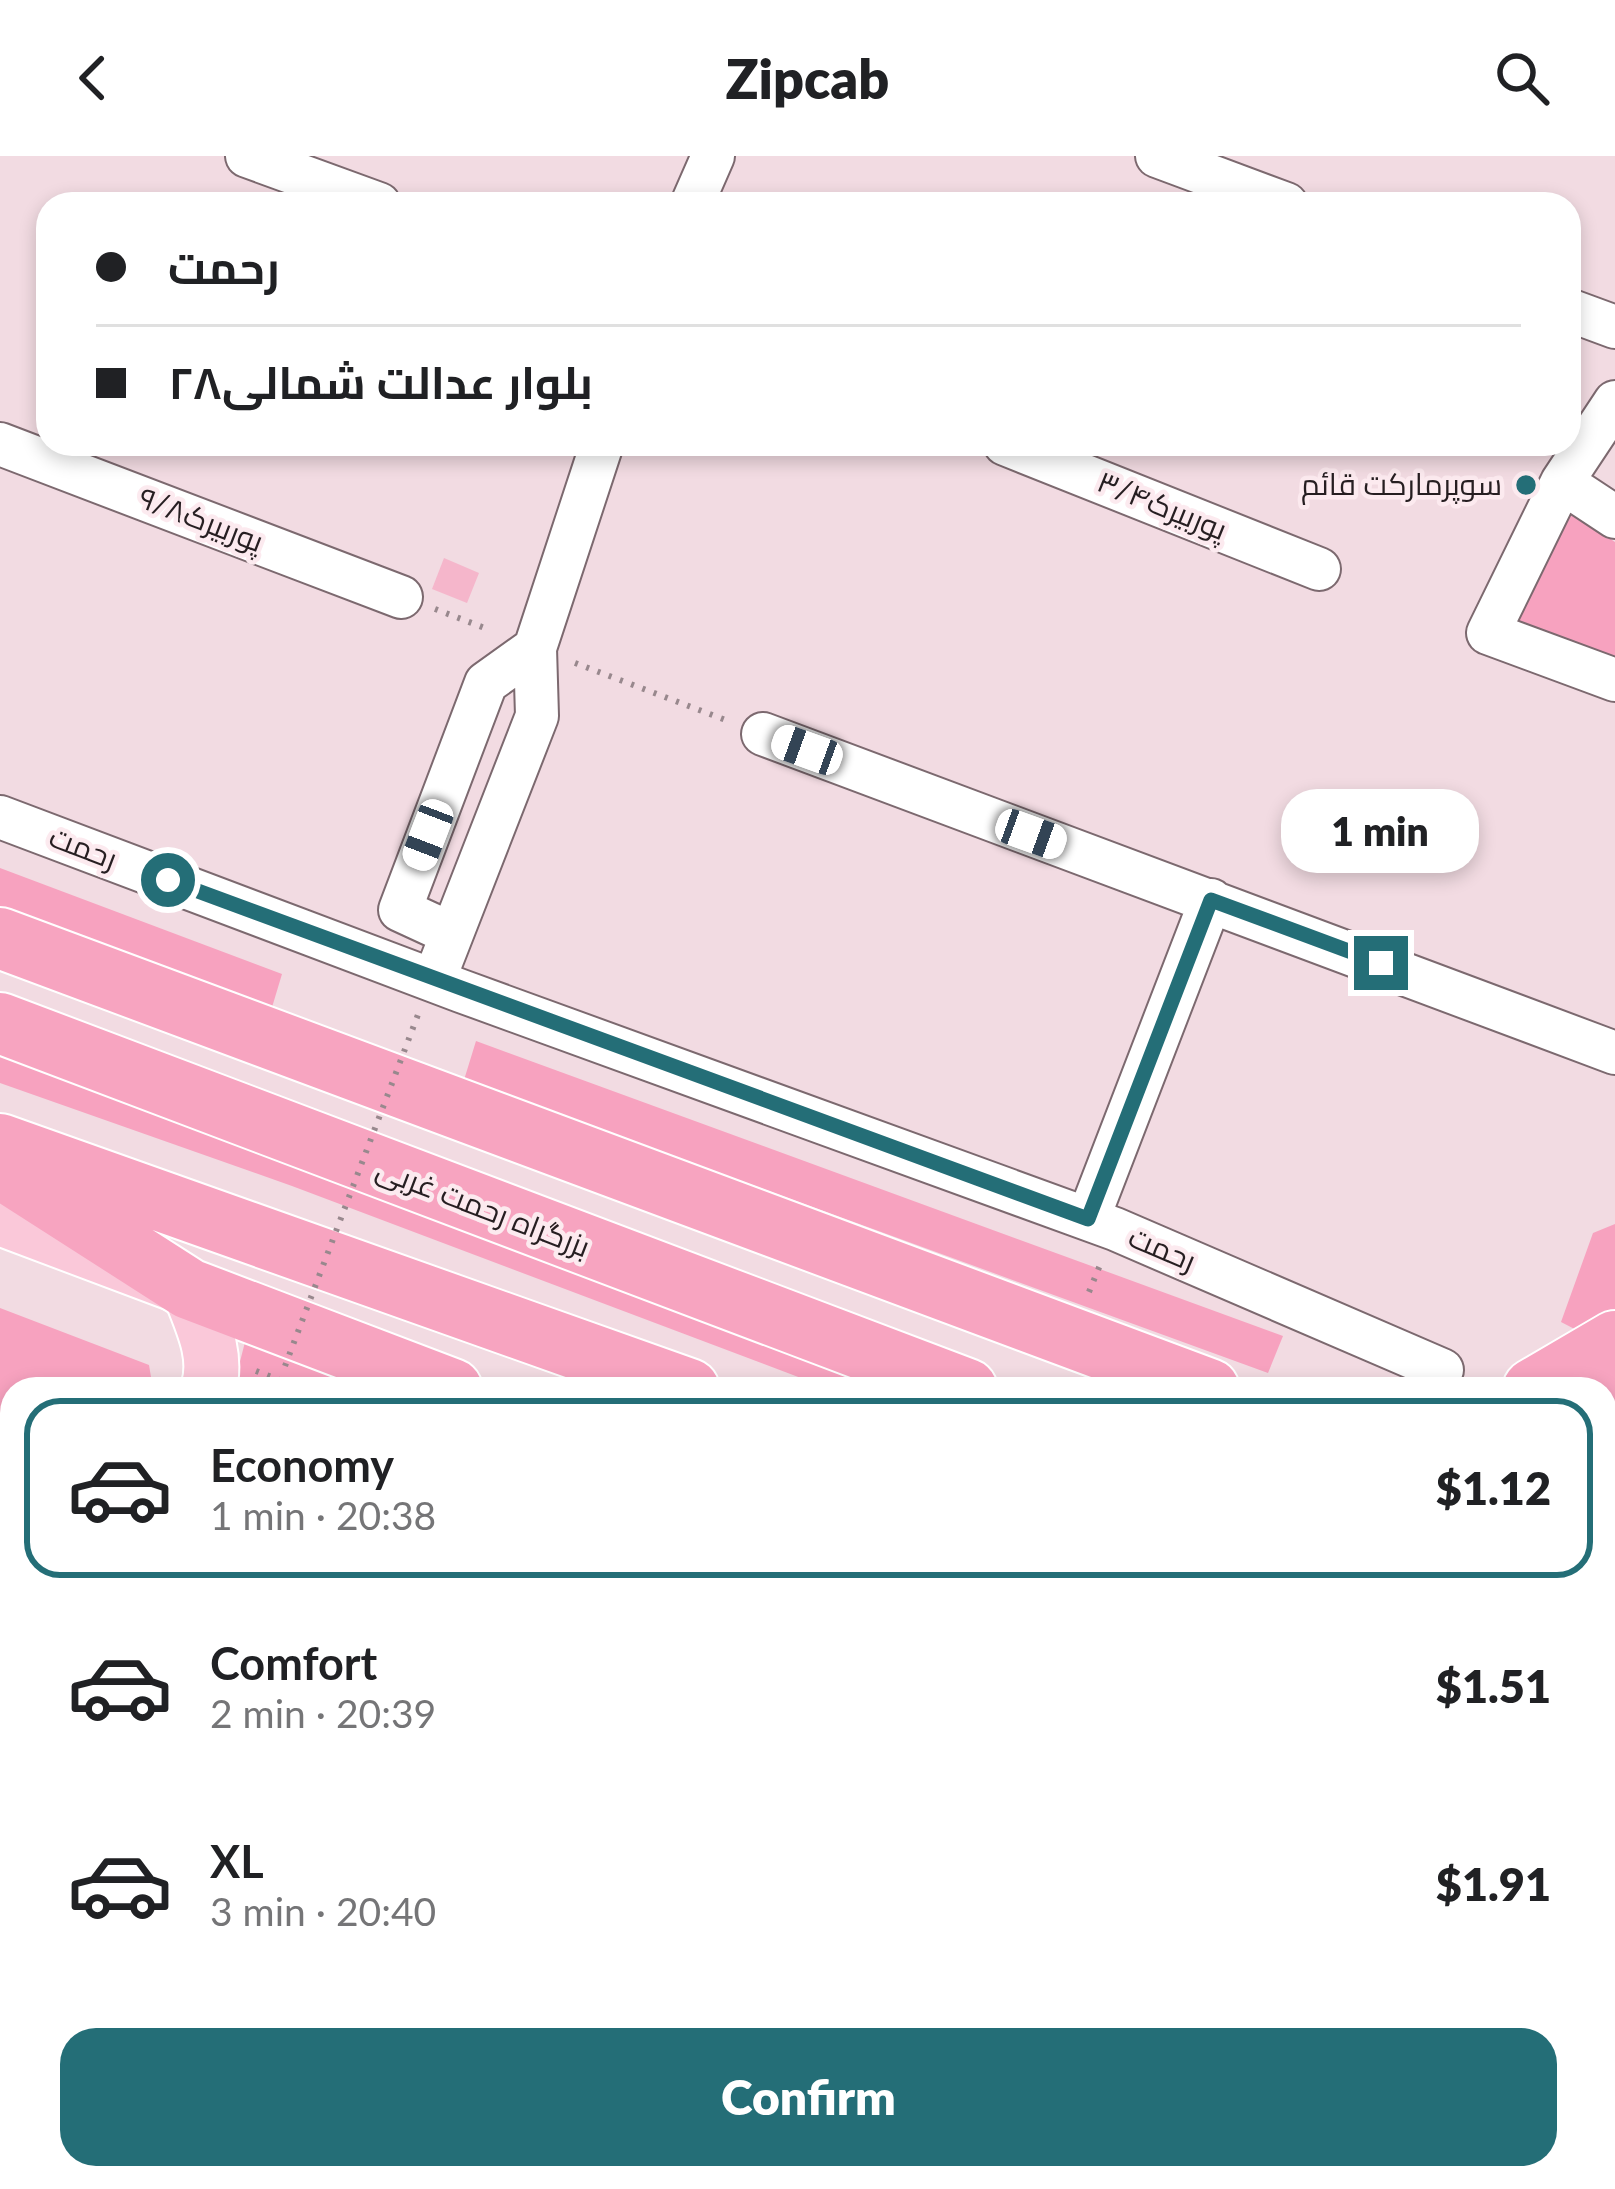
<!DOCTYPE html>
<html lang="en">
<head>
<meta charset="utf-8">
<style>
	:root { --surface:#fff; --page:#f2f2f2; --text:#202124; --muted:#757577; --line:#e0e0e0; --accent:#246e77 }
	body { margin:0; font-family:Lato,Cairo,sans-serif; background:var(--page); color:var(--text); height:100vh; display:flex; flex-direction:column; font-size:45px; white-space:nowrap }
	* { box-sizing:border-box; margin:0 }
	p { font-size:39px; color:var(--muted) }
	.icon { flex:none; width:66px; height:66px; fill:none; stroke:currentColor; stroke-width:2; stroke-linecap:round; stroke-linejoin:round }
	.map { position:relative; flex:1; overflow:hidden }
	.side { position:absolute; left:0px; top:1221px; width:1617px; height:813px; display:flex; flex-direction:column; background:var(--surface); border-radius:36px 36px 0 0; box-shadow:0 6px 18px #0003 }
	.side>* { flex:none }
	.guide { position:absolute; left:36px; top:36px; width:1545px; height:264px; border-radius:36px; box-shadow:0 6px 18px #0003; display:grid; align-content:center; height:264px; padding:0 60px; background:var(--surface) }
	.end { position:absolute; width:54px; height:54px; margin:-27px; border:15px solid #246e77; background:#fff; box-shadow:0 0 0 6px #fff }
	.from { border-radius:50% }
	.bubble { position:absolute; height:84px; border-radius:36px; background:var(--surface); box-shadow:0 6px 18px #0003; font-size:39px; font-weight:800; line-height:84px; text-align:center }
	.car { position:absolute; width:36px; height:72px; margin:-36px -18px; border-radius:15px; box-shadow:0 0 9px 3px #0007; background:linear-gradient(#fff 24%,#345 0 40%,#fff 0 76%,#345 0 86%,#fff 0) }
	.guide b { display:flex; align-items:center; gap:42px; height:114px; font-size:45px }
	.guide b+b { border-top:3px solid var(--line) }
	.guide i { width:30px; height:30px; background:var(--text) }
	ul { padding:21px 0 0; list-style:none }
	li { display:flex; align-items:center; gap:36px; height:180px; margin:0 24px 18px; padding:0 36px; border:6px solid transparent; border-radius:36px }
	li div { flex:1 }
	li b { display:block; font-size:45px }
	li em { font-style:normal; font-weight:800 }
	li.on { border-color:var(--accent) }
	li>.icon { width:108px; height:108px; stroke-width:1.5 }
	.cta { display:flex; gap:24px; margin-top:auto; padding:24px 60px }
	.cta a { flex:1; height:138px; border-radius:36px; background:var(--accent); color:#fff; font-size:48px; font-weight:800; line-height:138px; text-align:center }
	header { display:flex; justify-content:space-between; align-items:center; height:156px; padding:0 60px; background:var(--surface); font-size:54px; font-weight:800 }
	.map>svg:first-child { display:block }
	.green { fill:#f7a2bf }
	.building { fill:#f5b6cb }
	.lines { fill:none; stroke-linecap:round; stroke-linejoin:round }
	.minor-casing { stroke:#7c696f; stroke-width:46 }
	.major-casing { stroke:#fff; stroke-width:58 }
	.highway-casing { stroke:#fff; stroke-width:64 }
	.path { stroke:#98888d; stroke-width:6; stroke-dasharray:3 9; stroke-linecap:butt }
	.minor { stroke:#fff; stroke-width:42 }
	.major { stroke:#fac8d9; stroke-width:54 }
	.highway { stroke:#f7a4c0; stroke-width:60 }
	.path-bridge { stroke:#98888d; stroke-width:6; stroke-dasharray:3 9; stroke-linecap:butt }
	.route { stroke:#246e77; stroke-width:15 }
	.poi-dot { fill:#246e77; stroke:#fceaef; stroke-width:4.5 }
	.labels { text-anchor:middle; stroke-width:9; stroke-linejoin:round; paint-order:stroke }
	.poi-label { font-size:30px; fill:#261e21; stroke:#fceaef; text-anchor:end }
	.street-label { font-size:30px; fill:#261e21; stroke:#fceaef }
</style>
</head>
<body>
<header><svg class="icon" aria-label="back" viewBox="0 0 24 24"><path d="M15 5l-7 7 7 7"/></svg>Zipcab<svg class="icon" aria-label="search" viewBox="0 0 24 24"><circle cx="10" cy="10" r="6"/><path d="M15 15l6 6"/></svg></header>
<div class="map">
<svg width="1615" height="2033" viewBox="0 0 1615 2033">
	<rect width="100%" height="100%" fill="#f2dbe2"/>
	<!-- green -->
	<path class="green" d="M1565,353L1615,386V507L1508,470Z
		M0,712L282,818L270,858L0,759Z
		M476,885L1283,1180L1268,1217L464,924Z
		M0,895L915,1233H830L292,1030L0,927Z
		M1615,1068V1171L1588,1180L1561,1166L1593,1077Z
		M0,1152L149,1209L153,1233H12V1397L0,1402Z
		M245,1186L365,1233H233Z
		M1615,1270V1368C1601,1334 1603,1304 1615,1270Z
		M1615,1633V1822L1605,1821V1636Z
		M1605,1903L1615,1905V2009L1605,1991Z"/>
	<!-- building -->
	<path class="building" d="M444,402L479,417L467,447L432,433Z"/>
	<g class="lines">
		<defs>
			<path id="minor" d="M247,0L379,48
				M1157,0L1286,48
				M692,48L713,0
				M1569,154L1615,171
				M1615,246L1562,326L1488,477L1615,524
				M0,288L401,441
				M1005,288L1319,413
				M1562,326L1615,361
				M763,578L1615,897
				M0,661L461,835L1115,1073L1442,1214
				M452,778L400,754L486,527L535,492
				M434,824L537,560L535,492L602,288
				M1088,1063L1211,744
				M0,1573L12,1568
				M0,1803L12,1807
				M223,2022L257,2031
				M1344,2022L1374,2033
				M545,2033L553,2022"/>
			<path id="major" d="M0,1062L189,1133C201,1165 219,1199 208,1233
				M0,1489L12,1483"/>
			<path id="highway" d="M0,782L1209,1233
				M0,867L967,1233
				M0,988L689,1233
				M5,1015L189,1133L452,1233
				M1533,1233L1615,1185
				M1605,1254L1615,1241
				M1605,1426L1615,1449
				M1605,1559L1615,1562
				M1605,1607H1615
				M1605,1863L1615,1864
				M1599,2022L1604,2033"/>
		</defs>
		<!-- minor casing -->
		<use href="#minor" class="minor-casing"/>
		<!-- major casing -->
		<use href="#major" class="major-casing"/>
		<!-- highway casing -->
		<use href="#highway" class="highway-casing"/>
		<!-- path -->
		<path class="path" d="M435,453L490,474
			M575,507L731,566
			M1089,1136L1100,1109
			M256,1215L303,1233"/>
		<!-- minor -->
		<use href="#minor" class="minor"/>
		<!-- major -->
		<use href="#major" class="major"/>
		<!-- highway -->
		<use href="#highway" class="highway"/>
		<!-- path-bridge -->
		<path class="path-bridge" d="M285,1210L419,856"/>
	</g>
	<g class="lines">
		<!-- route -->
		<path class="route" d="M168,724L1088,1063L1211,744L1381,807"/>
	</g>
	<!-- markers -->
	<circle class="poi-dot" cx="1526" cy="329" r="12"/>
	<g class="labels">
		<!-- poi labels -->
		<g class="poi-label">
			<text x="1502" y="339">سوپرمارکت قائم</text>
		</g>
		<!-- street labels -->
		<g class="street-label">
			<text transform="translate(1162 350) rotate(22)" y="10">پوربیرک۳/۴</text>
			<text transform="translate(201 364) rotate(21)" y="10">پوربیرک۹/۸</text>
			<text transform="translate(83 692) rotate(21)" y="10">رحمت</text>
			<text transform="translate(483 1052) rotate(21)" y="10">بزرگراه رحمت غربی</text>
			<text transform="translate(1162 1093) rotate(23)" y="10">رحمت</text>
		</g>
	</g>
</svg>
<i class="end from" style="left:168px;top:724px"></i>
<i class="end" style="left:1381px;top:807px"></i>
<div class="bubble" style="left:1281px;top:633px;width:198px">1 min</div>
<i class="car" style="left:807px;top:594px;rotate:290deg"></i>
<i class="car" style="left:1031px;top:678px;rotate:110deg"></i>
<i class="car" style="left:428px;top:679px;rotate:201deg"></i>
<div class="guide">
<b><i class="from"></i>رحمت</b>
<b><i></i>بلوار عدالت شمالی۲۸</b>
</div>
<section class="side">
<ul>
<li class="on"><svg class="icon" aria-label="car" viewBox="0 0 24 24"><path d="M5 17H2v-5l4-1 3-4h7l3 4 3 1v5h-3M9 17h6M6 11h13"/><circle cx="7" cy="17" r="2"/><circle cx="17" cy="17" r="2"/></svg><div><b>Economy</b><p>1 min · 20:38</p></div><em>$1.12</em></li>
<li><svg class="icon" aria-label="car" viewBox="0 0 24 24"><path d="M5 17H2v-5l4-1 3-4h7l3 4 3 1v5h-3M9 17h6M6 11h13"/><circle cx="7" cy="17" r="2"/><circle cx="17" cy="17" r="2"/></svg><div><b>Comfort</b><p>2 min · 20:39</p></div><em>$1.51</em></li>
<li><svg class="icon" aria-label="car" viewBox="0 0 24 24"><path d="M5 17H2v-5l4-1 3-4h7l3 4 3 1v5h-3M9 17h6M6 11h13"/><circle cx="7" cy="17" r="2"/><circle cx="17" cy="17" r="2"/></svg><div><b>XL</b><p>3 min · 20:40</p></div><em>$1.91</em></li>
</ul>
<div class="cta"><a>Confirm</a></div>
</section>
</div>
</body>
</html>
